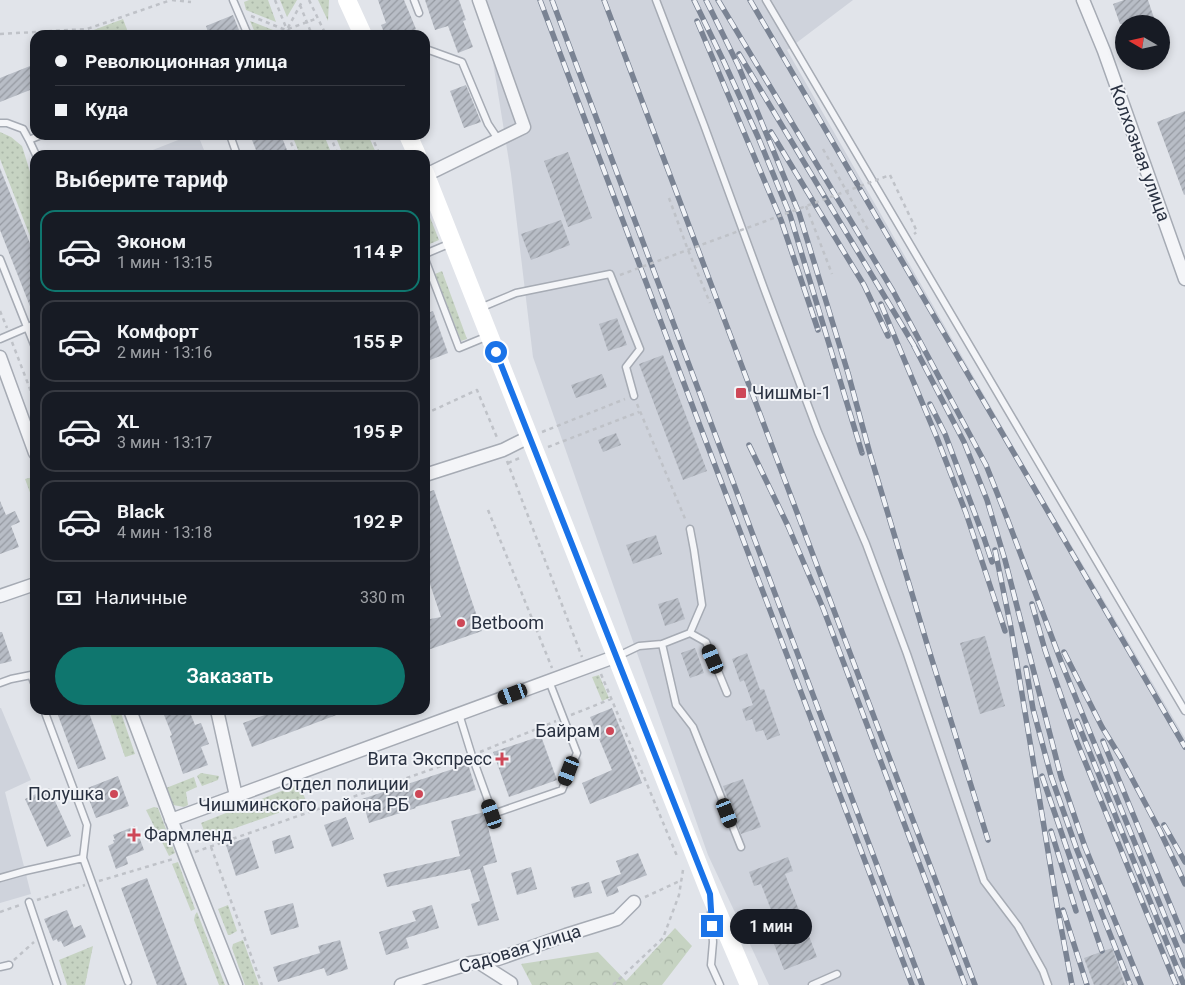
<!DOCTYPE html>
<html lang="ru">
<head>
<meta charset="utf-8">
<style>
	:root { --surface:#171b24; --page:#242831; --text:#f1f3f6; --muted:#9ea1a6; --line:#363941; --accent:#0f766e }
	body { margin:0; font-family:Roboto,sans-serif; background:var(--page); color:var(--text); height:100vh; display:flex; flex-direction:column; font-size:19px; white-space:nowrap }
	* { box-sizing:border-box; margin:0 }
	p { font-size:16px; color:var(--muted) }
	.icon { flex:none; width:28px; height:28px; fill:none; stroke:currentColor; stroke-width:2; stroke-linecap:round; stroke-linejoin:round }
	.map { position:relative; flex:1; overflow:hidden }
	.panel { position:absolute; left:30px; top:150px; width:400px; height:565px; display:flex; flex-direction:column; background:var(--surface); border-radius:15px; box-shadow:0 2px 8px #0003 }
	.panel>* { flex:none }
	.hud { position:absolute; left:30px; top:30px; width:400px; height:110px; border-radius:15px; box-shadow:0 2px 8px #0003; display:grid; align-content:center; height:110px; padding:0 25px; background:var(--surface) }
	.needle { width:32px; rotate:279deg }
	.tools { position:absolute; left:1115px; top:15px; display:grid; gap:10px }
	.tools a { display:grid; place-items:center; width:55px; height:55px; border-radius:50%; background:var(--surface); box-shadow:0 2px 8px #0003; font-size:25px }
	.end { position:absolute; width:22px; height:22px; margin:-11px; border:6px solid #1a73e8; background:#fff; box-shadow:0 0 0 2px #fff }
	.from { border-radius:50% }
	.bubble { position:absolute; height:35px; border-radius:18px; background:var(--surface); box-shadow:0 2px 8px #0003; font-size:16px; font-weight:600; line-height:35px; text-align:center }
	.car { position:absolute; width:15px; height:30px; margin:-15px -8px; border-radius:6px; box-shadow:0 0 4px 1px #0007; background:linear-gradient(#222 24%,#8ab4d8 0 40%,#222 0 76%,#8ab4d8 0 86%,#222 0) }
	.hud b { display:flex; align-items:center; gap:18px; height:48px; font-size:19px }
	.hud b+b { border-top:1px solid var(--line) }
	.hud i { width:12px; height:12px; background:var(--text) }
	ul { padding:0; list-style:none }
	li { display:flex; align-items:center; gap:15px; height:82px; margin:0 10px 8px; padding:0 15px; border:2px solid var(--line); border-radius:15px }
	li div { flex:1 }
	li b { display:block; font-size:19px }
	li em { font-style:normal; font-weight:600 }
	li.on { border-color:var(--accent) }
	li>.icon { width:45px; height:45px; stroke-width:1.5 }
	h2 { padding:0 25px; font-size:22px; line-height:60px }
	.pay { display:flex; align-items:center; gap:12px; height:55px; padding:0 25px; font-size:19px }
	.pay p { margin-inline-start:auto }
	.primary-button { display:flex; gap:10px; margin-top:auto; padding:10px 25px }
	.primary-button a { flex:1; height:58px; border-radius:30px; background:var(--accent); color:#fff; font-size:20px; font-weight:600; line-height:58px; text-align:center }
	.map>svg:first-child { display:block }
	.built { fill:#cfd3dc }
	.grass { fill:url(#grass-dots) }
	.forest { fill:url(#forest-crowns) }
	.building { fill:url(#building-hatch) }
	.lines { fill:none; stroke-linecap:round; stroke-linejoin:round }
	.lane-casing { stroke:#a6abb4; stroke-width:9 }
	.street-casing { stroke:#a6abb4; stroke-width:15 }
	.path { stroke:#bfc2c8; stroke-width:2.5; stroke-dasharray:4 4; stroke-linecap:butt }
	.lane { stroke:#f4f5f8; stroke-width:6 }
	.street { stroke:#f4f5f8; stroke-width:12 }
	.secondary { stroke:#fff; stroke-width:18 }
	.rail-casing { stroke:#7a8393; stroke-width:5.5 }
	.rail { stroke:#f1f3f7; stroke-width:4; stroke-dasharray:11; stroke-linecap:butt }
	.path-bridge { stroke:#bfc2c8; stroke-width:2.5; stroke-dasharray:4 4; stroke-linecap:butt }
	.route { stroke:#1a73e8; stroke-width:6 }
	.poi-dot { fill:#ce4757; stroke:#f1f3f7; stroke-width:2 }
	.labels { text-anchor:middle; stroke-width:4; stroke-linejoin:round; paint-order:stroke }
	.street-label { font-size:18px; fill:#293141; stroke:#f1f3f7 }
	.poi-label { font-size:18px; fill:#293141; stroke:#f1f3f7; text-anchor:end }
</style>
</head>
<body>
<div class="map">
<svg width="1185" height="985" viewBox="0 0 1185 985">
	<defs>
		<pattern id="grass-dots" width="8" height="8" patternUnits="userSpaceOnUse" patternTransform="scale(1.25)"><rect width="8" height="8" fill="#c6d3c2"/><path d="M2 2h.1M6 6h.1" fill="none" stroke="#aab6a8" stroke-width="1.8" stroke-linecap="round"/></pattern>
		<pattern id="forest-crowns" width="20" height="18" patternUnits="userSpaceOnUse" patternTransform="scale(1.25)"><rect width="20" height="18" fill="#c6d3c2"/><path d="M2 6a3 3 0 1 1 6 0M12 15a3 3 0 1 1 6 0" fill="none" stroke="#aab6a8"/></pattern>
		<pattern id="building-hatch" width="6" height="6" patternUnits="userSpaceOnUse" patternTransform="scale(1.25)"><rect width="6" height="6" fill="#b8bdc6"/><path d="M-1 1l2-2M0 6l6-6M5 7l2-2" fill="none" stroke="#969aa2"/></pattern>
	</defs>
	<rect width="100%" height="100%" fill="#e1e4ea"/>
	<!-- built -->
	<path class="built" d="M483,0H853L787,50L1023,463L1185,738V985H769L708,855L533,357L511,174Z
		M191,135H198L206,155H140Z
		M0,708H1L31,780L5,792L31,894L0,903Z"/>
	<!-- grass -->
	<path class="grass" d="M249,0H268L276,22L246,10L244,2Z
		M280,0H297L287,17Z
		M318,0H329L328,21Z
		M123,19L129,35H93L91,31Z
		M250,21L278,32L276,35H256Z
		M0,132L11,137L22,146L35,188V249L0,159Z
		M292,135H324L332,155H300Z
		M335,135H368L377,155H343Z
		M425,205L439,240L425,246Z
		M442,271L467,339L461,341L435,274Z
		M33,477L35,481V506L25,479Z
		M599,675L609,698L602,701L592,677Z
		M109,710H120L135,754L125,757Z
		M201,773L219,776L218,780L202,786L197,776Z
		M194,777L197,787L186,792L188,805L184,807L173,805L166,788Z
		M299,784L307,803L207,838L201,823Z
		M154,807L158,808L175,853L169,856L146,810Z
		M178,862L195,909L191,911L172,864Z
		M228,905L237,931L230,935H228L218,909Z
		M197,912L225,985H219L194,920L195,915Z
		M243,940L259,985H245L232,948L233,944Z
		M93,946L85,985H67L59,960Z"/>
	<!-- forest -->
	<path class="forest" d="M675,928L692,946L662,985H532L521,964L598,952L626,981Z"/>
	<!-- building -->
	<path class="building" d="M378,0H404L416,29L407,35H385L381,25L386,23Z
		M425,0H459L466,20L463,21L473,47L458,53L448,26L435,30Z
		M1124,0H1148L1156,24H1120L1113,4Z
		M233,15L241,35H209L206,26Z
		M35,64V88L0,102V78Z
		M466,85L481,122L464,128L450,91Z
		M1185,111V194L1184,195L1157,122Z
		M250,135H281L289,155H258Z
		M568,152L592,218L568,227L544,161Z
		M0,168L35,256V319L0,230Z
		M561,220L570,245L531,260L521,234Z
		M433,311L448,353L425,362V314Z
		M617,318L627,345L608,351L599,324Z
		M663,355L707,471L683,480L639,364Z
		M602,374L607,387L576,398L571,385Z
		M616,433L621,445L603,452L598,440Z
		M434,490L482,631L425,651V620L441,617L425,569V493Z
		M0,501L6,515L15,511L20,522L11,526L19,547L0,554Z
		M656,535L662,554L633,564L626,545Z
		M678,598L685,619L665,626L658,604Z
		M0,632H2L12,661L0,664Z
		M985,636L1005,706L980,714L960,643Z
		M695,648L704,673L690,678L681,653Z
		M747,653L760,690L764,689L780,735L767,740L763,730L756,732L752,719L746,721L742,709L753,705L744,680L740,682L732,659Z
		M612,708L642,783L590,804L582,783L612,770L590,717Z
		M56,710H88L106,759L78,769Z
		M162,710H189L195,725L201,723L209,744L201,747L208,765L183,774L170,736L172,735Z
		M278,710H347V711L252,747L243,723Z
		M541,736L557,780L509,797L493,752Z
		M468,764L476,790L415,807L416,808L369,823L362,799Z
		M118,776L129,806L96,818L85,789Z
		M743,779L761,827L741,834L723,786Z
		M49,788L71,836L47,847L25,799Z
		M484,812L497,862L483,866L499,920L478,926L471,904L480,901L470,869L387,887L383,874L460,856L451,821Z
		M346,817L354,839L332,847L324,825Z
		M135,826L144,850L126,857L128,864L116,869L108,846L114,843L113,840H115L113,835Z
		M290,835L294,848L275,854L272,841Z
		M249,837L259,868L236,876L226,845Z
		M638,853L647,875L617,887L619,892L607,897L601,881L621,874L616,861Z
		M788,857L793,871L785,874L817,957L784,970L774,944L783,941L761,884L754,886L749,872Z
		M531,867L537,889L517,895L511,873Z
		M147,878L187,985H157L121,888Z
		M589,882L592,893L574,898L571,887Z
		M293,903L299,927L271,935L264,911Z
		M432,905L439,928L406,938L409,948L386,955L379,932L416,921L412,911Z
		M67,910L74,928L81,925L86,937L64,947L61,941L58,942L57,939L53,941L44,919Z
		M340,940L348,969L327,976L324,968L278,982L273,967L320,953L318,946Z
		M1112,948L1125,985H1094L1084,958Z"/>
	<g class="lines">
		<defs>
			<path id="lane" d="M233,0L248,35
				M414,0L419,13
				M656,0L704,125L765,291L818,432L866,544L907,654L984,881L1018,926L1043,971L1048,985
				M766,0L1185,711
				M426,49L462,62L488,124L498,139
				M0,123H7L23,129L29,140
				M230,135L237,155
				M36,155L29,140L41,135
				M425,254L451,243
				M0,259L35,347
				M425,259L459,348L488,336
				M480,308L516,293L610,274L640,349L626,367L634,396
				M0,339L35,324
				M690,529L694,550L702,605L690,633
				M662,644L676,705L693,727L741,847
				M618,656L639,646L662,644L690,633L706,642L727,693
				M0,683L11,679L31,675L35,685
				M44,710L87,825L83,858L128,982
				M459,714L472,756L493,814L562,790L577,753L549,681
				M0,878L25,871L83,858
				M29,902L57,985
				M711,913L713,942L711,965L720,985
				M0,967L9,965
				M812,985L837,974"/>
			<path id="street" d="M1083,0L1104,51L1185,279
				M426,175L524,127L479,0
				M0,357L35,453
				M425,475L503,450L529,437
				M0,596L35,584
				M130,710L185,856L236,985
				M217,710L236,796
				M171,820L617,656
				M478,962L511,983V985
				M401,985L471,963L498,959L566,935L617,919L634,902"/>
		</defs>
		<!-- lane casing -->
		<use href="#lane" class="lane-casing"/>
		<!-- street casing -->
		<use href="#street" class="street-casing"/>
		<!-- path -->
		<path class="path" d="M172,0L191,2
			M275,0L289,35
			M309,0L326,35
			M300,5L312,35
			M251,16L298,35
			M288,29L318,18
			M0,34L87,29L171,0
			M284,35L303,0
			M288,135L296,155
			M330,135L338,155
			M371,135L380,155
			M823,149L868,230
			M890,175L914,225L917,232L914,234
			M669,198L688,250L710,303
			M806,206L832,274
			M0,311L7,328
			M12,342L35,402
			M637,404L686,521
			M425,414L477,390L498,440
			M542,432L625,399
			M548,447L639,412
			M507,461L582,657
			M508,463L522,457
			M488,510L552,668
			M601,674L677,856
			M571,715L611,699
			M480,752L556,721
			M211,847L262,985
			M195,852L464,758
			M99,881L173,859
			M645,897L682,880
			M37,900L85,885
			M0,912L20,905
			M14,960L34,942
			M613,985L663,938L679,895L683,870"/>
		<!-- lane -->
		<use href="#lane" class="lane"/>
		<!-- street -->
		<use href="#street" class="street"/>
		<!-- secondary -->
		<path class="secondary" d="M347,0L363,35
			M408,135L417,155
			M425,173L710,894L749,985"/>
		<defs>
			<path id="rail" d="M540,0L694,410L912,985
				M552,0L922,985
				M604,0L975,985
				M694,0L724,62L758,137L790,215L862,453
				M706,0L738,65L799,213L848,373L870,454L928,647L988,840
				M718,0L893,291L986,465L1007,518L1062,664L1185,966
				M750,0L1185,747
				M697,21L781,220L818,330
				M739,54L918,352
				M771,132L864,285L888,336
				M881,304L937,438L966,513L1005,631
				M914,346L964,442L987,500L1005,560L1061,777L1085,847L1141,985
				M930,404L945,434L984,538L992,562
				M749,445L788,526L823,608L965,985
				M995,550L1011,628L1035,772L1057,906L1072,985
				M1032,604L1045,650L1077,742L1176,985
				M1064,652L1102,727L1121,758L1160,831L1185,884
				M1026,668L1033,709L1051,776L1077,850L1130,985
				M1077,721L1184,985
				M1103,741L1185,941
				M1042,776L1102,951
				M1164,825L1185,862
				M1051,831L1076,911
				M1063,910L1087,985"/>
		</defs>
		<!-- rail casing -->
		<use href="#rail" class="rail-casing"/>
		<!-- rail -->
		<use href="#rail" class="rail"/>
		<!-- path-bridge -->
		<path class="path-bridge" d="M620,275L890,175"/>
	</g>
	<g class="lines">
		<!-- route -->
		<path class="route" d="M496,352L710,894L712,926"/>
	</g>
	<!-- markers -->
	<g class="poi-dot">
		<rect x="735" y="387" width="12" height="12" rx="2.5"/>
		<circle cx="461" cy="623" r="5"/>
		<circle cx="610" cy="731" r="5"/>
		<path d="M499.5 751.5h5v5h5v5h-5v5h-5v-5h-5v-5h5z"/>
		<circle cx="114" cy="794" r="5"/>
		<circle cx="419" cy="794" r="5"/>
		<path d="M131.5 827.5h5v5h5v5h-5v5h-5v-5h-5v-5h5z"/>
	</g>
	<g class="labels">
		<!-- street labels -->
		<g class="street-label">
			<text transform="translate(1140 153) rotate(70)" y="6">Колхозная улица</text>
			<text transform="translate(520 949) rotate(-17)" y="6">Садовая улица</text>
		</g>
		<!-- poi labels -->
		<g class="poi-label">
			<text x="752" y="399" text-anchor="start">Чишмы-1</text>
			<text x="471" y="629" text-anchor="start">Betboom</text>
			<text x="600" y="737">Байрам</text>
			<text x="492" y="765">Вита Экспресс</text>
			<text x="409" y="790">Отдел полиции<tspan x="409" dy="21">Чишминского района РБ</tspan></text>
			<text x="104" y="800">Полушка</text>
			<text x="144" y="841" text-anchor="start">Фармленд</text>
		</g>
	</g>
</svg>
<div class="tools">
<a><svg class="needle" viewBox="-14 -14 28 28"><path d="M0-13l5 13h-10z" fill="#e53935"/><path d="M0 13l5-13h-10z" fill="#9ea1a6"/></svg></a>
</div>
<i class="end from" style="left:496px;top:352px"></i>
<i class="end" style="left:712px;top:926px"></i>
<div class="bubble" style="left:730px;top:909px;width:82px">1 мин</div>
<i class="car" style="left:713px;top:659px;rotate:337deg"></i>
<i class="car" style="left:513px;top:694px;rotate:250deg"></i>
<i class="car" style="left:569px;top:771px;rotate:201deg"></i>
<i class="car" style="left:727px;top:813px;rotate:159deg"></i>
<i class="car" style="left:492px;top:814px;rotate:341deg"></i>
<div class="hud">
<b><i class="from"></i>Революционная улица</b>
<b><i></i>Куда</b>
</div>
<section class="panel">
<h2>Выберите тариф</h2>
<ul>
<li class="on"><svg class="icon" aria-label="car" viewBox="0 0 24 24"><path d="M5 17H2v-5l4-1 3-4h7l3 4 3 1v5h-3M9 17h6M6 11h13"/><circle cx="7" cy="17" r="2"/><circle cx="17" cy="17" r="2"/></svg><div><b>Эконом</b><p>1 мин · 13:15</p></div><em>114 ₽</em></li>
<li><svg class="icon" aria-label="car" viewBox="0 0 24 24"><path d="M5 17H2v-5l4-1 3-4h7l3 4 3 1v5h-3M9 17h6M6 11h13"/><circle cx="7" cy="17" r="2"/><circle cx="17" cy="17" r="2"/></svg><div><b>Комфорт</b><p>2 мин · 13:16</p></div><em>155 ₽</em></li>
<li><svg class="icon" aria-label="car" viewBox="0 0 24 24"><path d="M5 17H2v-5l4-1 3-4h7l3 4 3 1v5h-3M9 17h6M6 11h13"/><circle cx="7" cy="17" r="2"/><circle cx="17" cy="17" r="2"/></svg><div><b>XL</b><p>3 мин · 13:17</p></div><em>195 ₽</em></li>
<li><svg class="icon" aria-label="car" viewBox="0 0 24 24"><path d="M5 17H2v-5l4-1 3-4h7l3 4 3 1v5h-3M9 17h6M6 11h13"/><circle cx="7" cy="17" r="2"/><circle cx="17" cy="17" r="2"/></svg><div><b>Black</b><p>4 мин · 13:18</p></div><em>192 ₽</em></li>
</ul>
<div class="pay"><svg class="icon" aria-label="cash" viewBox="0 0 24 24"><path d="M3 7h18v10H3z"/><circle cx="12" cy="12" r="2"/></svg>Наличные<p>330 m</p></div>
<div class="primary-button"><a>Заказать</a></div>
</section>
</div>
</body>
</html>
